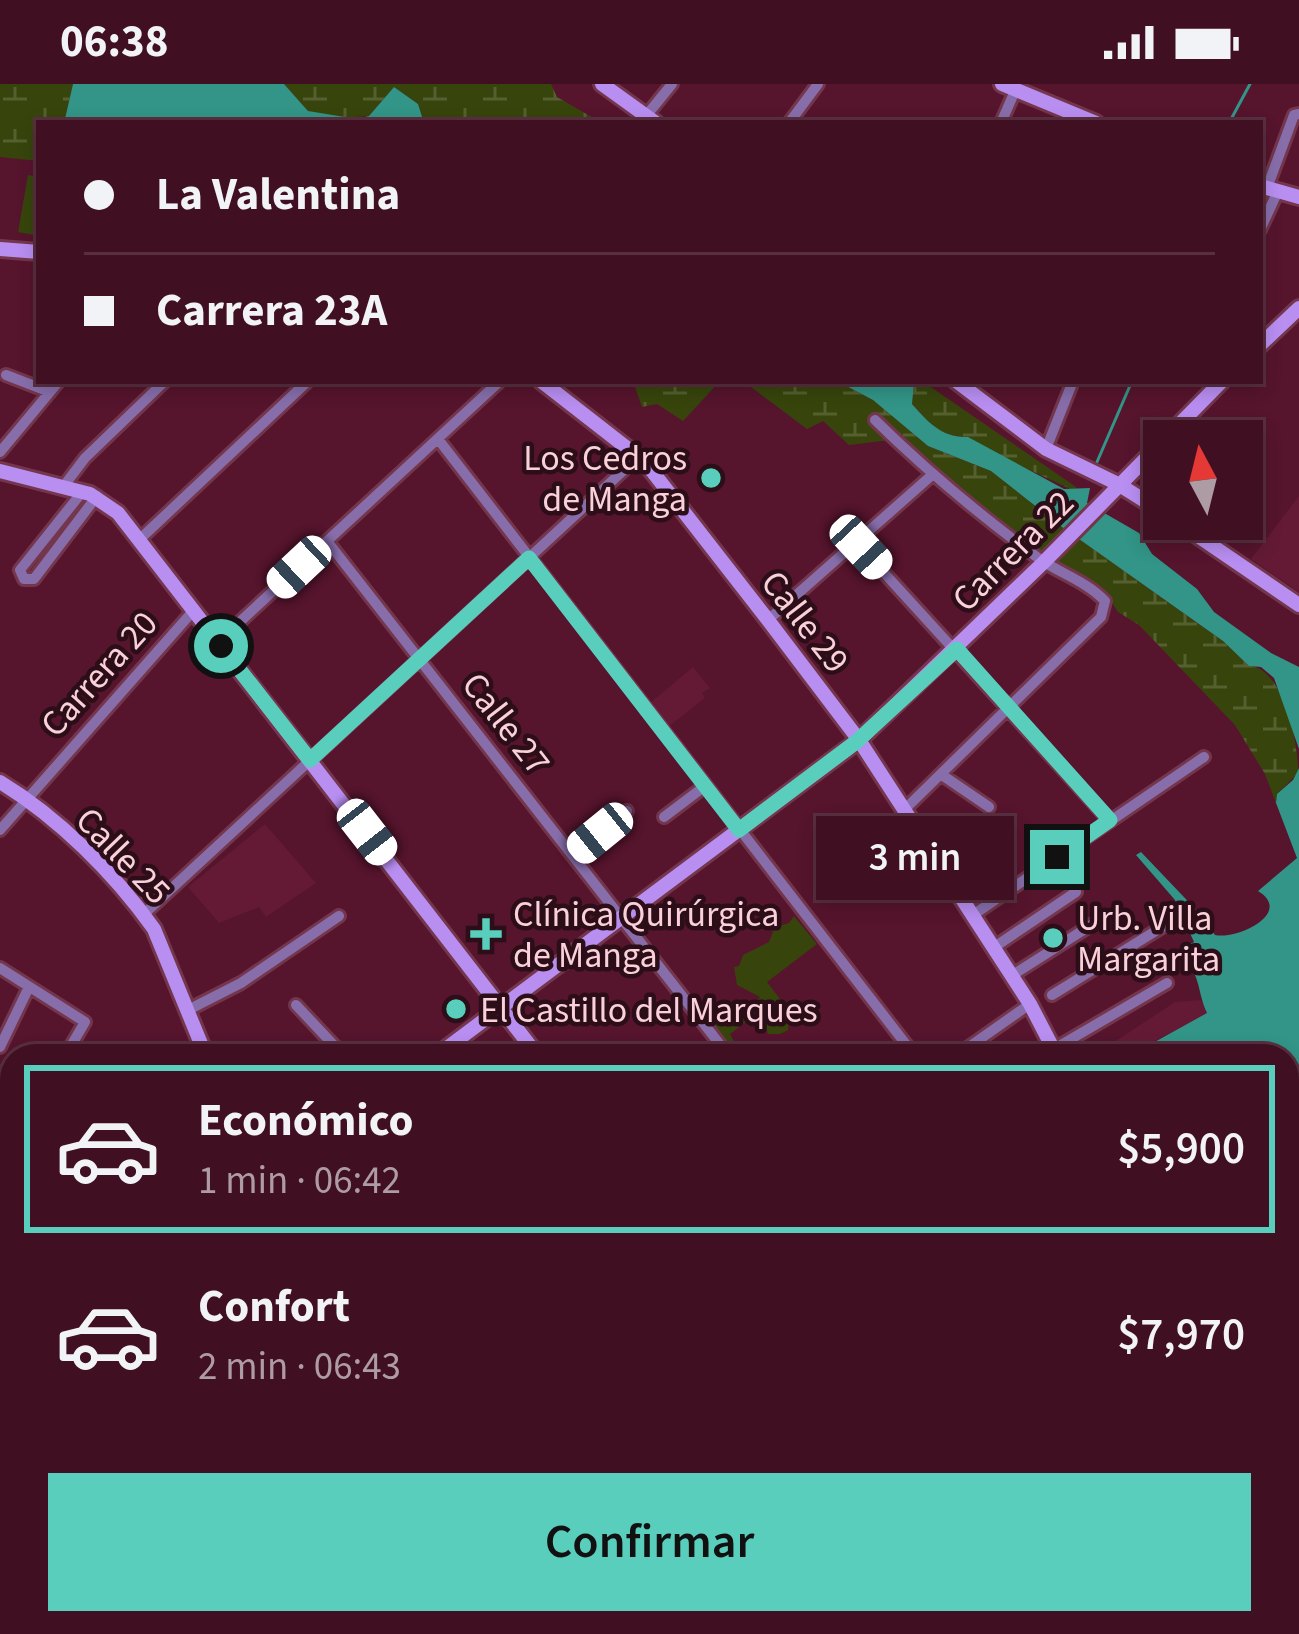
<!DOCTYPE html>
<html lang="es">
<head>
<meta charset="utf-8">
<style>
	:root { --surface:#400f22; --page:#47182a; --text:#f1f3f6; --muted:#ae9ca5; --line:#592f40; --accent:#5acebd }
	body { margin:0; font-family:"Source Sans 3",sans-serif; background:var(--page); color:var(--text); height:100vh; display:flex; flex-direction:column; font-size:45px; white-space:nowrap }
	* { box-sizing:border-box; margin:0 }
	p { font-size:39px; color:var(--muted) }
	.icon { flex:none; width:66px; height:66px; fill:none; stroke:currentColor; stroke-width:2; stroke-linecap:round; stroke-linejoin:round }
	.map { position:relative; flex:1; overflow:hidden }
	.drawer { position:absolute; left:0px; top:960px; width:1299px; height:591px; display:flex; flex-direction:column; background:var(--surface); border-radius:36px 36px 0 0; box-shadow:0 6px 18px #0003,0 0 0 3px var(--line) }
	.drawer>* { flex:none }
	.top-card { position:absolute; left:36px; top:36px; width:1227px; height:264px; border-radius:0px; box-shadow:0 6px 18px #0003,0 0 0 3px var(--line); display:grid; align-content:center; height:264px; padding:0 48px; background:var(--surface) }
	.needle { width:78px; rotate:353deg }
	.fabs { position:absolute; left:1143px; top:336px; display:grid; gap:24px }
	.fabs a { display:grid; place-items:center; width:120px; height:120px; border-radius:0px; background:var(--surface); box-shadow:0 6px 18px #0003,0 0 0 3px var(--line); font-size:60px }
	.end { position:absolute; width:54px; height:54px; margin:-27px; border:15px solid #5acebd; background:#111; box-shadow:0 0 0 6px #111 }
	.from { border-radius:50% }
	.bubble { position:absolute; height:84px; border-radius:0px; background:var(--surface); box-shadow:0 6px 18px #0003,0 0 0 3px var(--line); font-size:39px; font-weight:600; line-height:84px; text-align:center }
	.car { position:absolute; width:36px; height:72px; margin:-36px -18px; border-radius:15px; box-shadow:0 0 9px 3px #0007; background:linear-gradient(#fff 24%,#345 0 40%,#fff 0 76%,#345 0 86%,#fff 0) }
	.top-card b { display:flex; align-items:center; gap:42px; height:114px; font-size:45px }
	.top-card b+b { border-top:3px solid var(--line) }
	.top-card i { width:30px; height:30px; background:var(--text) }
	ul { padding:21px 0 0; list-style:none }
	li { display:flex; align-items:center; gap:36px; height:168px; margin:0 24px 18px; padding:0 24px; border:6px solid transparent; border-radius:0px }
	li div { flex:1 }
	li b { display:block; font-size:45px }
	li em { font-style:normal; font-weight:600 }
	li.selected { border-color:var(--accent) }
	li>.icon { width:108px; height:108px; stroke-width:1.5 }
	.cta { display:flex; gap:24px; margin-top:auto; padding:24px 48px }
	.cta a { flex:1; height:138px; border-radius:0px; background:var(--accent); color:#111; font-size:48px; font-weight:600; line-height:138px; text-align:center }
	.status { display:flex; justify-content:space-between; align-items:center; height:84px; padding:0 60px; background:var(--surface); direction:ltr }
	.status svg { height:33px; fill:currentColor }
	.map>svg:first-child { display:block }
	.built { fill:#641a35 }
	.grass { fill:#37450c }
	.wetland { fill:url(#wetland-marsh) }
	.water { fill:#329587 }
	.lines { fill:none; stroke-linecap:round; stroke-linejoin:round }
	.stream { stroke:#329587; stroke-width:3 }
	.street-casing { stroke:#74364c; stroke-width:16 }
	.secondary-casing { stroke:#74364c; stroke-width:20 }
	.street { stroke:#876eab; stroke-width:10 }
	.secondary { stroke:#b88ef1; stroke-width:14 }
	.route { stroke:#5acebd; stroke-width:15 }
	.poi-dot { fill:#5acebd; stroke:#2b0e17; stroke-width:4.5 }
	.labels { text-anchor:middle; stroke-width:9; stroke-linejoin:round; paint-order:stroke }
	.poi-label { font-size:36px; fill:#fad0da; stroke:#2b0e17; text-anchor:start }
	.street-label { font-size:36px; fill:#fad0da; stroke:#2b0e17 }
</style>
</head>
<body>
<div class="status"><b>06:38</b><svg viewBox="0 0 49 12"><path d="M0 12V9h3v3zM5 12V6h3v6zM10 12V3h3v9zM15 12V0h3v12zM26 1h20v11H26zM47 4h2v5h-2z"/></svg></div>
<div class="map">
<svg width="1299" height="1550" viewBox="0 0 1299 1550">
	<defs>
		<pattern id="wetland-marsh" width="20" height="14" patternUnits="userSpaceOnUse" patternTransform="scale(3)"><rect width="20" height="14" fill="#37450c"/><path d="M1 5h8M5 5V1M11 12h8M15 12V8" fill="none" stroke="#555f2f"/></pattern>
	</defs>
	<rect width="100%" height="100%" fill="#56142d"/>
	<!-- built -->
	<path class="built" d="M1299,412V508L1251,475Z
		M693,583L710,604L702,609L705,614L668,643L649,620Z
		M265,740L316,799L266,833L259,823L219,839L188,803Z
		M1201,916L1207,930L1151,959L1152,970L1148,972H1093L1175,918Z
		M1299,1109V1234L1287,1226V1119Z
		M1287,1365L1299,1374V1550H478L499,1539H1287Z"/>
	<!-- grass -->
	<path class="grass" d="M28,91L39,93V152L18,148Z
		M794,832L817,860L767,898L790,928L788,946L780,950H768L762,934L755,931L730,950L735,960L731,970L716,955L718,948L710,949L701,931L706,918L711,921L714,933L727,943C740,934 751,923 760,913L737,901L734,883L739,882L743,871L769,858L775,843L789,839Z"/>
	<!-- wetland -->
	<path class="wetland" d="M0,0H73L64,39H39V77L0,73Z
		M284,0H551L557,13L602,39H424L418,20L394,3L369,32L341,34L308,27Z
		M633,297H720L683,337L657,320L642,323Z
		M743,297H837L873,316L928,362L991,387L1062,443L1223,557L1249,582C1283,583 1299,660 1298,689L1277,710L1276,719L1265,690L1235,641L1139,541L1118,528L1107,511L1032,463L937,387L932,378L890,356L849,361L823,337L807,345Z
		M922,297L1076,403L1075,407L978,362L968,353C942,354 928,338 912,320L914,300Z"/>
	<!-- water -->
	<path class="water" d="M73,0H284L308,27L357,35L369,32L394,3L418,20L424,39H64Z
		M837,297H861L863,302L908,297L914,300L912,320C928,338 942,354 968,353L1064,405L1090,404L1087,419L1139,449L1152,470L1197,505L1214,528L1271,569L1299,583V665L1274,594L1261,583L1249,582L1223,557L1062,443L991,387L928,362L873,316Z
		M1299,684V1008L1287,1012V972H1160L1151,960L1207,929C1196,907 1202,884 1177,875L1174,869L1194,858L1175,816L1136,771L1141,768L1202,832L1215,851C1237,856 1294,829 1258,807L1297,774L1276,719L1277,710L1293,696Z
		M0,1044L5,1046L3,1052L12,1056V1539H257L236,1550H0Z
		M269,1539H401L379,1550H247Z"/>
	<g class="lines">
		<!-- stream -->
		<path class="stream" d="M1229,39L1250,0
			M1097,378L1132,297"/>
		<defs>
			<path id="street" d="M646,32L672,0
				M789,39L818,0
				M1001,39L1015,7
				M1267,104L1294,31L1299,30
				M1260,146L1278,107
				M6,291L50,308
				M875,336C927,387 982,433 1041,476C1062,490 1087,498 1105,517L1101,533L904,726
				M438,355L915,972
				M1046,365L1073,297
				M0,368L59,297
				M63,403L85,374L165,297
				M83,407L20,486L24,495H34L97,412
				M140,455L308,297
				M327,457L729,972
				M856,458L1110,737
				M768,536L932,391
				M218,558L500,297
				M942,691L989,723
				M664,733L705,702
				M0,746L194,526
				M573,772L627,727
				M144,830L639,372
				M973,831L1204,673
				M993,864L1076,808
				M0,884L85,938L65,972
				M1011,892L1096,838
				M1052,911L1167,840
				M296,921L344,972
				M188,926L241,899L339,832
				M0,963L29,903
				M1054,965L1167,899
				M956,972L1030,920
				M0,1026L12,1031
				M1287,1106L1299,1097
				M1287,1290L1299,1275
				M1287,1418H1299
				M1287,1467H1299
				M1287,1506H1299
				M1287,1537L1299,1539
				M762,1539V1550
				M999,1550L1154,1548"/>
			<path id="secondary" d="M602,0L656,39
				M1002,0L1096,39
				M1260,102L1299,113
				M0,165L39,168
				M1260,261L1299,224
				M541,297L645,378L768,536L859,656L1030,920L1057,972
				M956,297L1046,365L1118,400L1164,429
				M0,387L90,410L118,429L538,972
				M1173,435L1299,521
				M0,698C58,733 115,790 154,845L206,972
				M436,972L859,656L1044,478L1222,297
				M1287,1235L1299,1242
				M1287,1354L1299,1363"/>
		</defs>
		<!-- street casing -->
		<use href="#street" class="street-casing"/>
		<!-- secondary casing -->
		<use href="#secondary" class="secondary-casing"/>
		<!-- street -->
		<use href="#street" class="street"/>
		<!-- secondary -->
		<use href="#secondary" class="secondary"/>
	</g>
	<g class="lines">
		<!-- route -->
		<path class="route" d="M221,562L310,676L529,474L739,746L856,658L957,565L1110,736L1057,773"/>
	</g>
	<!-- markers -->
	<g class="poi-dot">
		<circle cx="711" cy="394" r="12"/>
		<path d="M480 832h12v12h12v12h-12v12h-12v-12h-12v-12h12z"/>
		<circle cx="1053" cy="854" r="12"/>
		<circle cx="456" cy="925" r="12"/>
	</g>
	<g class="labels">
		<!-- poi labels -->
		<g class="poi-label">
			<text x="687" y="386" text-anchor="end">Los Cedros<tspan x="687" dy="41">de Manga</tspan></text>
			<text x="513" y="842">Clínica Quirúrgica<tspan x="513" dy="41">de Manga</tspan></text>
			<text x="1077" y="846">Urb. Villa<tspan x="1077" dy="41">Margarita</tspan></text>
			<text x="480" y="938">El Castillo del Marques</text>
		</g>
		<!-- street labels -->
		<g class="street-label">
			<text transform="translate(1012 466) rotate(-45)" y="13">Carrera 22</text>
			<text transform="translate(806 537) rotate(52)" y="13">Calle 29</text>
			<text transform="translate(98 589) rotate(-48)" y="13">Carrera 20</text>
			<text transform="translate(507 639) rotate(52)" y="13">Calle 27</text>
			<text transform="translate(124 771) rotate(46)" y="13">Calle 25</text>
		</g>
	</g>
</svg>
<div class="fabs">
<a><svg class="needle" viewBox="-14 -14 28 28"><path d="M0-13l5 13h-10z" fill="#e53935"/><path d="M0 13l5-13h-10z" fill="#ae9ca5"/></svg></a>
</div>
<i class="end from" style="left:221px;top:562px"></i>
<i class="end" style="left:1057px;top:773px"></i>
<div class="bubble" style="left:816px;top:732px;width:198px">3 min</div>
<i class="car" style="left:861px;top:463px;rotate:137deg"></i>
<i class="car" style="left:299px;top:483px;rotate:227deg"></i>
<i class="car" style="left:367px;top:748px;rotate:142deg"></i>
<i class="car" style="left:600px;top:749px;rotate:231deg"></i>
<div class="top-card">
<b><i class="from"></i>La Valentina</b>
<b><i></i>Carrera 23A</b>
</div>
<section class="drawer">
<ul>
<li class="selected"><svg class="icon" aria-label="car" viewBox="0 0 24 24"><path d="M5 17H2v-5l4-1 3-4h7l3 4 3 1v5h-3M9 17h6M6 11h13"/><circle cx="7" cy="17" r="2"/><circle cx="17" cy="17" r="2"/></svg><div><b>Económico</b><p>1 min · 06:42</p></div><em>$5,900</em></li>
<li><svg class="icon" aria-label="car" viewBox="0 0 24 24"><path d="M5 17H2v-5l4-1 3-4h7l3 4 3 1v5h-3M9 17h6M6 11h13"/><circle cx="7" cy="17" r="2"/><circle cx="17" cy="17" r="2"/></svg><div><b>Confort</b><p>2 min · 06:43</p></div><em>$7,970</em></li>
</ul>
<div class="cta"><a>Confirmar</a></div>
</section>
</div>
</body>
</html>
